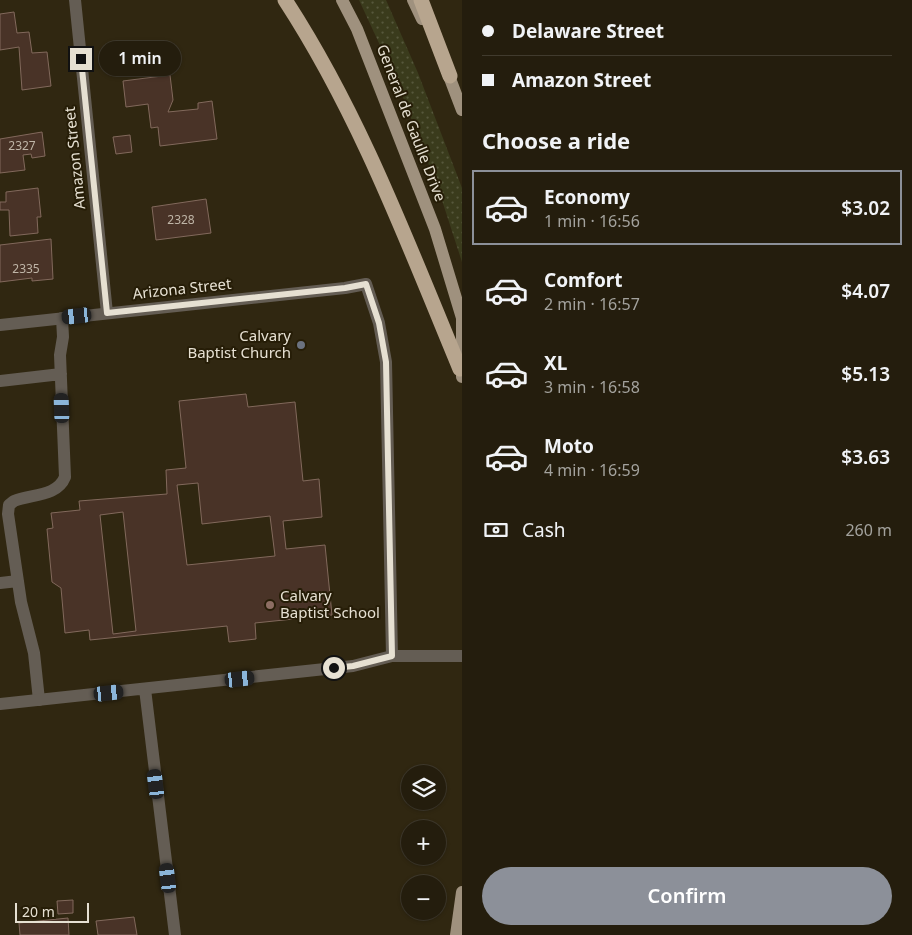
<!DOCTYPE html>
<html lang="en">
<head>
<meta charset="utf-8">
<style>
	:root { --surface:#241d0d; --page:#302a1b; --text:#f1f3f6; --muted:#a3a29d; --line:#413b2e; --accent:#8c9099 }
	body { margin:0; font-family:"Noto Sans",sans-serif; background:var(--page); color:var(--text); height:100vh; display:flex; flex-direction:column; font-size:19px; white-space:nowrap }
	* { box-sizing:border-box; margin:0 }
	p { font-size:16px; color:var(--muted) }
	.icon { flex:none; width:28px; height:28px; fill:none; stroke:currentColor; stroke-width:2; stroke-linecap:round; stroke-linejoin:round }
	.map { position:relative; flex:1; overflow:hidden }
	.sheet { display:flex; flex-direction:column; background:var(--surface); width:450px }
	.sheet>* { flex:none }
	.hud { display:grid; align-content:center; height:110px; padding:0 20px; background:var(--surface) }
	.buttons { position:absolute; left:401px; top:765px; display:grid; gap:10px }
	.buttons a { display:grid; place-items:center; width:45px; height:45px; border-radius:50%; background:var(--surface); box-shadow:0 1px 4px #0004,0 0 0 1px var(--line); font-size:25px }
	.scale { position:absolute; left:15px; bottom:12px; width:74px; box-sizing:border-box; padding-left:5px; border:2px solid #e6e0d2; border-top:0; font-size:14px; line-height:18px; white-space:nowrap; color:#e6e0d2; -webkit-text-stroke:4px #261d07; paint-order:stroke }
	.end { position:absolute; width:22px; height:22px; margin:-11px; border:6px solid #e6e0d2; background:#111; box-shadow:0 0 0 2px #111 }
	.from { border-radius:50% }
	.bubble { position:absolute; height:35px; border-radius:18px; background:var(--surface); box-shadow:0 1px 4px #0004,0 0 0 1px var(--line); font-size:16px; font-weight:600; line-height:35px; text-align:center }
	.car { position:absolute; width:15px; height:30px; margin:-15px -8px; border-radius:6px; box-shadow:0 0 4px 1px #0007; background:linear-gradient(#222 24%,#8ab4d8 0 40%,#222 0 76%,#8ab4d8 0 86%,#222 0) }
	.hud b { display:flex; align-items:center; gap:18px; height:48px; font-size:19px }
	.hud b+b { border-top:1px solid var(--line) }
	.hud i { width:12px; height:12px; background:var(--text) }
	ul { padding:0; list-style:none }
	li { display:flex; align-items:center; gap:15px; height:75px; margin:0 10px 8px; padding:0 10px; border:2px solid transparent; border-radius:0px }
	li div { flex:1 }
	li b { display:block; font-size:19px }
	li em { font-style:normal; font-weight:600 }
	li.active { border-color:var(--accent) }
	li>.icon { width:45px; height:45px; stroke-width:1.5 }
	h2 { padding:0 20px; font-size:22px; line-height:60px }
	.pay { display:flex; align-items:center; gap:12px; height:55px; padding:0 20px; font-size:19px }
	.pay p { margin-inline-start:auto }
	.primary-button { display:flex; gap:10px; margin-top:auto; padding:10px 20px }
	.primary-button a { flex:1; height:58px; border-radius:30px; background:var(--accent); color:#fff; font-size:20px; font-weight:600; line-height:58px; text-align:center }
	main { display:flex; flex:1; min-height:0 }
	.map>svg:first-child { display:block }
	.grass { fill:url(#grass-dots) }
	.building { fill:#493327; stroke:#82695c; fill-rule:evenodd }
	.lines { fill:none; stroke-linecap:round; stroke-linejoin:round }
	.lane { stroke:#645d54; stroke-width:12 }
	.street { stroke:#645d54; stroke-width:12 }
	.primary { stroke:#9f917e; stroke-width:12 }
	.highway { stroke:#b7a58e; stroke-width:15 }
	.route { stroke:#e6e0d2; stroke-width:6 }
	.worship-dot { fill:#6b7280; stroke:#261d07; stroke-width:2 }
	.education-dot { fill:#8d6e63; stroke:#261d07; stroke-width:2 }
	.labels { text-anchor:middle; stroke-width:4; stroke-linejoin:round; paint-order:stroke }
	.number-label { font-size:12px; fill:#bfb5a7 }
	.street-label { font-size:15px; fill:#e6e0d2; stroke:#261d07 }
	.poi-label { font-size:15px; fill:#e6e0d2; stroke:#261d07; text-anchor:end }
</style>
</head>
<body>
<main>
<div class="map">
<svg width="462" height="935" viewBox="0 0 462 935">
	<defs>
		<pattern id="grass-dots" width="8" height="8" patternUnits="userSpaceOnUse" patternTransform="scale(1.25)"><rect width="8" height="8" fill="#3a3b1c"/><path d="M2 2h.1M6 6h.1" fill="none" stroke="#56573c" stroke-width="1.8" stroke-linecap="round"/></pattern>
	</defs>
	<rect width="100%" height="100%" fill="#302711"/>
	<!-- grass -->
	<path class="grass" d="M359,0H386L418,73L462,188V262L439,191L397,82Z"/>
	<!-- building -->
	<path class="building" d="M14,12L17,33L29,32L32,53L47,52L51,86L22,90L19,47L0,50V14Z
		M170,75L173,100L168,112L198,109V103L212,101L217,139L160,146L158,127L151,128L148,104L126,107L123,81Z
		M42,132L45,156L32,158L31,154L23,155L25,170L0,173V139Z
		M130,135L132,152L116,154L113,137Z
		M38,188L41,217H37L38,233L10,236L9,210H0V202H6V192Z
		M206,199L211,233L156,240L152,207Z
		M51,239L53,279L32,281V278L0,282V245Z
		M246,394L248,407L295,402L303,481L319,479L322,517L283,521L286,549L325,545L332,615L255,623L256,639L229,642L227,626L90,640L89,630L65,633L61,588L52,582L47,529L53,528L51,513L80,510L79,501L167,494L166,470L186,468L179,401ZM198,483L202,524L270,516L275,556L187,565L177,485ZM123,512L136,631L113,634L100,515Z
		M73,900V913L58,914L57,901Z
		M134,917L137,935H98L96,921Z
		M68,918L69,935H20L19,923Z"/>
	<g class="lines">
		<!-- lane -->
		<path class="lane" d="M0,381L61,374
			M0,583L18,581
			M39,700L34,653L21,602L8,514L9,505L14,501C31,494 57,497 65,477L60,355L63,337L62,318"/>
		<!-- street -->
		<path class="street" d="M75,0L107,313
			M0,325L345,288L366,284L379,323L386,362L392,656
			M145,689L175,935
			M0,704L353,666L392,656H462"/>
		<!-- primary -->
		<path class="primary" d="M342,0L357,29L435,229L462,318V377
			M413,0L422,19
			M446,68L462,110
			M456,935L462,892"/>
		<!-- highway -->
		<path class="highway" d="M285,0C360,115 408,244 460,369
			M421,0L450,76"/>
	</g>
	<g class="lines">
		<!-- route -->
		<path class="route" d="M81,59L107,313L345,288L366,284L379,323L386,362L392,656L353,666L334,668"/>
	</g>
	<!-- markers -->
	<circle class="worship-dot" cx="301" cy="345" r="5"/>
	<circle class="education-dot" cx="270" cy="605" r="5"/>
	<g class="labels">
		<!-- number labels -->
		<g class="number-label">
			<text x="22" y="150">2327</text>
			<text x="181" y="224">2328</text>
			<text x="26" y="273">2335</text>
		</g>
		<!-- street labels -->
		<g class="street-label">
			<text transform="translate(411 123) rotate(69)" y="5">General de Gaulle Drive</text>
			<text transform="translate(75 158) rotate(-96)" y="5">Amazon Street</text>
			<text transform="translate(182 289) rotate(-6)" y="5">Arizona Street</text>
		</g>
		<!-- poi labels -->
		<g class="poi-label">
			<text x="291" y="341">Calvary<tspan x="291" dy="17">Baptist Church</tspan></text>
			<text x="280" y="601" text-anchor="start">Calvary<tspan x="280" dy="17">Baptist School</tspan></text>
		</g>
	</g>
</svg>
<div class="buttons">
<a><svg class="icon" aria-label="layers" viewBox="0 0 24 24"><path d="M12 4l9 5-9 5-9-5zM3 14l9 5 9-5"/></svg></a>
<a>+</a>
<a>−</a>
</div>
<div class="scale">20 m</div>
<i class="end from" style="left:334px;top:668px"></i>
<i class="end" style="left:81px;top:59px"></i>
<div class="bubble" style="left:99px;top:41px;width:82px">1 min</div>
<i class="car" style="left:77px;top:316px;rotate:264deg"></i>
<i class="car" style="left:62px;top:408px;rotate:358deg"></i>
<i class="car" style="left:240px;top:679px;rotate:84deg"></i>
<i class="car" style="left:109px;top:693px;rotate:84deg"></i>
<i class="car" style="left:156px;top:784px;rotate:353deg"></i>
<i class="car" style="left:168px;top:878px;rotate:353deg"></i>
</div>
<section class="sheet">
<div class="hud">
<b><i class="from"></i>Delaware Street</b>
<b><i></i>Amazon Street</b>
</div>
<h2>Choose a ride</h2>
<ul>
<li class="active"><svg class="icon" aria-label="car" viewBox="0 0 24 24"><path d="M5 17H2v-5l4-1 3-4h7l3 4 3 1v5h-3M9 17h6M6 11h13"/><circle cx="7" cy="17" r="2"/><circle cx="17" cy="17" r="2"/></svg><div><b>Economy</b><p>1 min · 16:56</p></div><em>$3.02</em></li>
<li><svg class="icon" aria-label="car" viewBox="0 0 24 24"><path d="M5 17H2v-5l4-1 3-4h7l3 4 3 1v5h-3M9 17h6M6 11h13"/><circle cx="7" cy="17" r="2"/><circle cx="17" cy="17" r="2"/></svg><div><b>Comfort</b><p>2 min · 16:57</p></div><em>$4.07</em></li>
<li><svg class="icon" aria-label="car" viewBox="0 0 24 24"><path d="M5 17H2v-5l4-1 3-4h7l3 4 3 1v5h-3M9 17h6M6 11h13"/><circle cx="7" cy="17" r="2"/><circle cx="17" cy="17" r="2"/></svg><div><b>XL</b><p>3 min · 16:58</p></div><em>$5.13</em></li>
<li><svg class="icon" aria-label="car" viewBox="0 0 24 24"><path d="M5 17H2v-5l4-1 3-4h7l3 4 3 1v5h-3M9 17h6M6 11h13"/><circle cx="7" cy="17" r="2"/><circle cx="17" cy="17" r="2"/></svg><div><b>Moto</b><p>4 min · 16:59</p></div><em>$3.63</em></li>
</ul>
<div class="pay"><svg class="icon" aria-label="cash" viewBox="0 0 24 24"><path d="M3 7h18v10H3z"/><circle cx="12" cy="12" r="2"/></svg>Cash<p>260 m</p></div>
<div class="primary-button"><a>Confirm</a></div>
</section>
</main>
</body>
</html>
